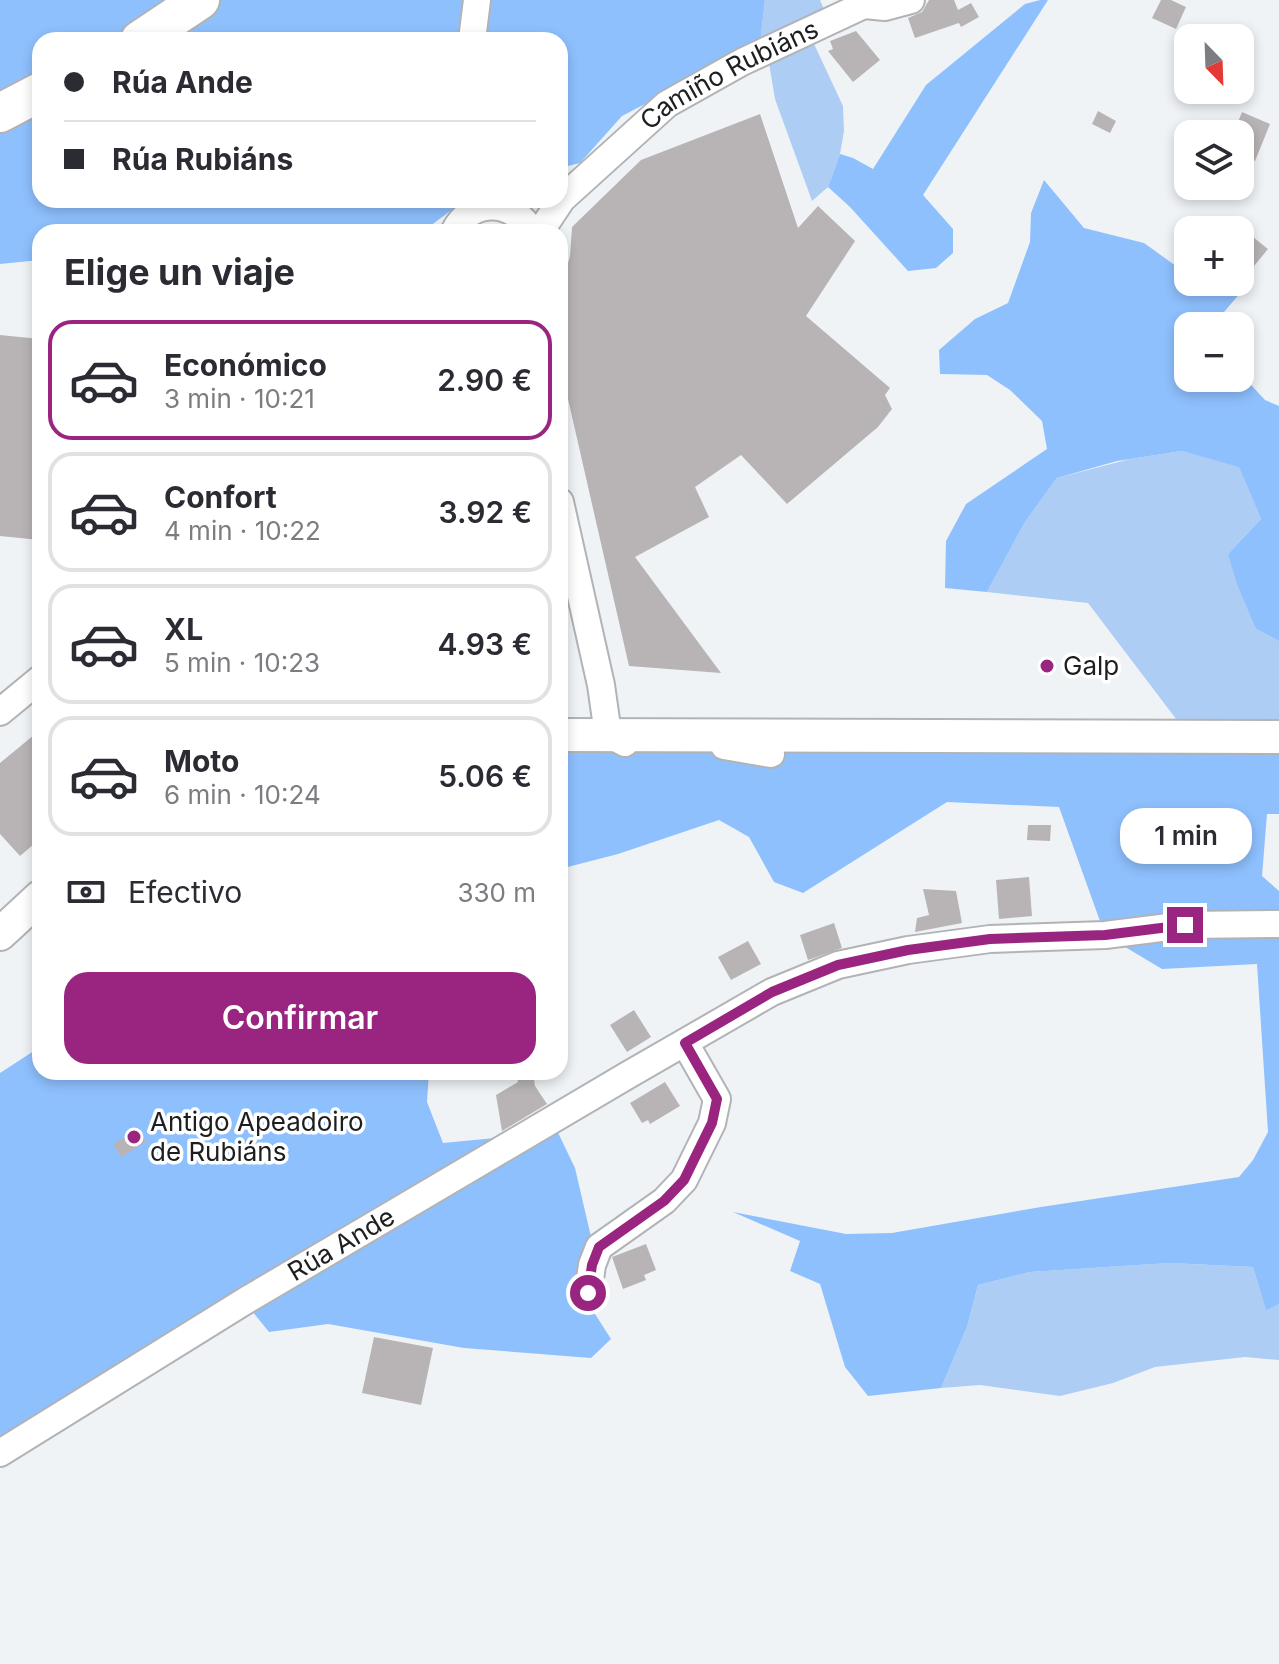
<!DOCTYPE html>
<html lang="es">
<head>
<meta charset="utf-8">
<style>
	:root { --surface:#fff; --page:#f2f2f3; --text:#2b2b33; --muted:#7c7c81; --line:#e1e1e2; --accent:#9a2580 }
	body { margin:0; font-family:Inter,sans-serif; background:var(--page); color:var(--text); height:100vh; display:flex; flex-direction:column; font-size:30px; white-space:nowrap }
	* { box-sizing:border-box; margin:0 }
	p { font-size:26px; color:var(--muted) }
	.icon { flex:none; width:44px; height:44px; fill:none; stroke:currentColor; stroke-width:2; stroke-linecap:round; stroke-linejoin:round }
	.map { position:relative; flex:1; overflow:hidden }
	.drawer { position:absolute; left:32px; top:224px; width:536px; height:856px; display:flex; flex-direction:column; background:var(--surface); border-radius:24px; box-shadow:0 4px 12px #0003 }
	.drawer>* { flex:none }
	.top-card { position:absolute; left:32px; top:32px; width:536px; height:176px; border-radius:24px; box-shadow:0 4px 12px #0003; display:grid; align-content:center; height:176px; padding:0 32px; background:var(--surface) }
	.needle { width:52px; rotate:157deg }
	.tools { position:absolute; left:1174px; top:24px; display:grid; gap:16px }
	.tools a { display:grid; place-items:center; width:80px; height:80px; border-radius:16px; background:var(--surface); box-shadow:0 4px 12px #0003; font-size:40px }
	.end { position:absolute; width:36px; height:36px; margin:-18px; border:10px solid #9a2580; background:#fff; box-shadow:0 0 0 4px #fff }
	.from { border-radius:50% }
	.bubble { position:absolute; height:56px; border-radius:24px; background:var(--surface); box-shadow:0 4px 12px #0003; font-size:26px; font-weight:600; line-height:56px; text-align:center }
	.top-card b { display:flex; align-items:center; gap:28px; height:76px; font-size:30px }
	.top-card b+b { border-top:2px solid var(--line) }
	.top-card i { width:20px; height:20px; background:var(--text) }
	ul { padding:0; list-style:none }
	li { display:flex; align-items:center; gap:24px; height:120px; margin:0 16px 12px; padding:0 16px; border:4px solid var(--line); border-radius:24px }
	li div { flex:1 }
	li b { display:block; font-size:30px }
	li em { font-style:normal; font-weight:600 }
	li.current { border-color:var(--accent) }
	li>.icon { width:72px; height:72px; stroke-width:1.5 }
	h2 { padding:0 32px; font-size:36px; line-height:96px }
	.pay { display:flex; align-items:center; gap:20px; height:88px; padding:0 32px; font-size:30px }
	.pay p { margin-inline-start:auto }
	.primary-button { display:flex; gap:16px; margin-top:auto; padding:16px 32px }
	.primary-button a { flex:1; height:92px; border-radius:24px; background:var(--accent); color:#fff; font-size:32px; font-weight:600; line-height:92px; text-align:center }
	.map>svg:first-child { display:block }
	.green { fill:#adcdf5 }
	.forest { fill:#8ec0fe }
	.building { fill:#b8b4b5 }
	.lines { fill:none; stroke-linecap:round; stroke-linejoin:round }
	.minor-casing { stroke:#b1b3b6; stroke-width:30 }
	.major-casing { stroke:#b1b3b6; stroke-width:36 }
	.highway-casing { stroke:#b1b3b6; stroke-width:42 }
	.minor { stroke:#fff; stroke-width:26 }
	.major { stroke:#fff; stroke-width:32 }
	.highway { stroke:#fff; stroke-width:38 }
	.route { stroke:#9a2580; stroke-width:10 }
	.poi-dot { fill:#9a2580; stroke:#fff; stroke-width:3 }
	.labels { text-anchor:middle; stroke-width:7; stroke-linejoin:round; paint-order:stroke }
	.street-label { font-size:26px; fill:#1d1e1f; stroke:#fff }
	.poi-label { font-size:26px; fill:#1d1e1f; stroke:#fff; text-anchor:start }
</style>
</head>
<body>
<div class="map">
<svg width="1279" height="1664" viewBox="0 0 1279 1664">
	<rect width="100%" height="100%" fill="#f0f3f6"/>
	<!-- green -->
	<path class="green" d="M765,0H820L829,21L808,31L843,106L844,131L840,154L828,187L812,201L775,99L767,51L760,44Z
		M1182,451L1239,466L1261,519L1228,554L1256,629L1279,641V737L1189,736L1088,603L987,592L1025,522L1057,478L1130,459Z
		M1170,1263L1253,1267L1266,1309L1279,1304V1360L1245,1357L1155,1367L1113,1383L1060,1396L980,1385L941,1388L967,1327L978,1285L1030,1272Z"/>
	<!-- forest -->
	<path class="forest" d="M0,0H765L760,44L622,116L580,163L560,168V40H40V200H465L422,232H40V260L0,264Z
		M1040,0H1048L923,195L953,229V253L936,268L908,271L850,207L828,187L840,154L853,158L873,169L926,85L1025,4Z
		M1044,180L1084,228L1144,243L1176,266L1188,262V282H1240V266L1254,277L1224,312V326H1188V378H1240V373L1265,400L1279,406V641L1256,629L1237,584L1228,554L1261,519L1239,467L1182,451L1117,461L1057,478L1025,522L987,592L945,588L946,541L966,504L1047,449L1042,421L1010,390L987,375L940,374L939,350L975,319L1008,303L1030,242L1031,213Z
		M560,735L1279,737V814H1267L1262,876L1279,891V1304L1266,1310L1253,1267L1170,1263L1030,1272L978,1285L967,1327L941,1388L868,1396L845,1367L820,1284L790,1271L800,1241L733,1212L846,1234L892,1233L1041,1207L1239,1177L1253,1160L1268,1132L1257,964L1162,969L1105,935L1059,807L947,802L803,893L774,882L749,837L719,820L618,854L560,869Z
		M40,1047V1072H429L427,1102L443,1143L495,1138L552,1120L575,1168L592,1241L574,1281L611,1339L591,1358L464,1348L328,1324L269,1332L244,1301L0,1452V1073Z"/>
	<!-- building -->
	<path class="building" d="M929,0H954L958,10L971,3L979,17L961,27L959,23L915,38L908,18L922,12Z
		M1161,0H1171L1186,7L1176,29L1152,18Z
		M856,31L880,60L853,82L828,51L833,49L830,41Z
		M1098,111L1116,121L1110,133L1092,124Z
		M1242,112L1270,124L1255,161L1240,155V134H1233Z
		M760,114L798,228L818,206L855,241L806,316L890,388L885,395L892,409L878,427L787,504L741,455L695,487L709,517L635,557L721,673L629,666L560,364V292L570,256L572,227L641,160Z
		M1253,237L1268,249L1254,266L1240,255Z
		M0,335L40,339V540L0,536Z
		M40,730V839L20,856L0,834V763Z
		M1028,825H1051L1050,841L1027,840Z
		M1029,877L1032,916L999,919L996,880Z
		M923,889L956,891L962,923L915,932L917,918L929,915Z
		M834,923L842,948L808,960L800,935Z
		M748,941L761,964L731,980L718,957Z
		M634,1010L651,1037L627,1052L610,1025Z
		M516,1072H533L535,1086L547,1104L502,1131L496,1095L518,1082Z
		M665,1082L680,1106L650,1124L648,1120L642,1123L630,1103Z
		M138,1129L146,1142L121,1157L113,1144Z
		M646,1244L656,1270L644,1275L646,1280L623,1289L612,1257Z
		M374,1337L433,1348L421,1405L362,1393Z"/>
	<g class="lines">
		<defs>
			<g id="minor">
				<path d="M867,0L864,5L885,7L911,0"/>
				<path d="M472,40L477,0"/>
				<path d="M454,232C471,197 514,199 532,232"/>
				<path id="s1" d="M540,232L562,199L667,104L742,62L864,5"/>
				<path d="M560,502L601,685L608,734L625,743"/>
				<path d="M0,712L40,679"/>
				<path d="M724,746L771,754"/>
				<path d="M588,1293L592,1265L599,1247L664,1201L684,1180L712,1123L717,1099L685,1043"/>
				<path id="s2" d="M0,1453L245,1301L628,1075L772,992L838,965L908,950L990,939L1105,935L1185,925L1279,924"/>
			</g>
			<path id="major" d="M560,735L1279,737
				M0,934L40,897"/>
			<path id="highway" d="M140,40L200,0
				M0,113L40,92"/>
		</defs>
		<!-- minor casing -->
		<use href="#minor" class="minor-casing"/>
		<!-- major casing -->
		<use href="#major" class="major-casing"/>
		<!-- highway casing -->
		<use href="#highway" class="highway-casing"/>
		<!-- minor -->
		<use href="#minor" class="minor"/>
		<!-- major -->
		<use href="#major" class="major"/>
		<!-- highway -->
		<use href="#highway" class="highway"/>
	</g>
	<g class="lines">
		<!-- route -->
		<path class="route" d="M588,1293L592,1265L599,1247L664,1201L684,1180L712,1123L717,1099L685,1043L772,992L838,965L908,950L990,939L1105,935L1185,925"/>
	</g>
	<!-- markers -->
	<g class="poi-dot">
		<circle cx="1047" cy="666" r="8"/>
		<circle cx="134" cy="1137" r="8"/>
	</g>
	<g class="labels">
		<!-- street labels -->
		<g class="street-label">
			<text dy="9" stroke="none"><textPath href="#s1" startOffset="250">Camiño Rubiáns</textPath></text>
			<text dy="9" stroke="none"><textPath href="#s2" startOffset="400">Rúa Ande</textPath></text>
		</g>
		<!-- poi labels -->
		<g class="poi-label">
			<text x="1063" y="675">Galp</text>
			<text x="150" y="1131">Antigo Apeadoiro<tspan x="150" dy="30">de Rubiáns</tspan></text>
		</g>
	</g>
</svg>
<div class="tools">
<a><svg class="needle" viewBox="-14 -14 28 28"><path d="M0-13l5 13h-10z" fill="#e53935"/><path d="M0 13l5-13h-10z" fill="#7c7c81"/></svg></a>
<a><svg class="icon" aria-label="layers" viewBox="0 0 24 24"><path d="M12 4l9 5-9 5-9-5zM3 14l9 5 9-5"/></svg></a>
<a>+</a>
<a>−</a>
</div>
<i class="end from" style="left:588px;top:1293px"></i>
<i class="end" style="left:1185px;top:925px"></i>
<div class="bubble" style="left:1120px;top:808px;width:132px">1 min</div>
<div class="top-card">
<b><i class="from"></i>Rúa Ande</b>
<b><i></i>Rúa Rubiáns</b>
</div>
<section class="drawer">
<h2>Elige un viaje</h2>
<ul>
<li class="current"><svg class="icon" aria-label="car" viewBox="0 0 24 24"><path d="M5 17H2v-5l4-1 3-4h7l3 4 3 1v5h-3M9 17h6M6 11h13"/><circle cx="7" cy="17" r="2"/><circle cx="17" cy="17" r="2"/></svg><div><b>Económico</b><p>3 min · 10:21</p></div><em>2.90 €</em></li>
<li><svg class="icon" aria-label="car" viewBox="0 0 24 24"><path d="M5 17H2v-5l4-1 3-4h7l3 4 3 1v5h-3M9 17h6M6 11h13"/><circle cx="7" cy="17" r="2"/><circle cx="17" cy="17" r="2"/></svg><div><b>Confort</b><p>4 min · 10:22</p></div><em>3.92 €</em></li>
<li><svg class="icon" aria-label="car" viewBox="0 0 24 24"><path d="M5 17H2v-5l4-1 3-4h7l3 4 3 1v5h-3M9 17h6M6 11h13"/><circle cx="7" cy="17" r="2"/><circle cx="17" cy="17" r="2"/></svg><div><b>XL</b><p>5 min · 10:23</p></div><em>4.93 €</em></li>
<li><svg class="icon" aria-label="car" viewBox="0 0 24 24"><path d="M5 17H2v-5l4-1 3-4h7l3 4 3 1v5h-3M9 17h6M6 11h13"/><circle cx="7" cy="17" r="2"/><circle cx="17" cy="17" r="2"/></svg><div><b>Moto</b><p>6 min · 10:24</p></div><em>5.06 €</em></li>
</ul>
<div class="pay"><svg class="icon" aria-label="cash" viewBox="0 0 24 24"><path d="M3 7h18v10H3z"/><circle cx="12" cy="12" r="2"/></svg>Efectivo<p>330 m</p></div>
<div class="primary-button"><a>Confirmar</a></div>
</section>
</div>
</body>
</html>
